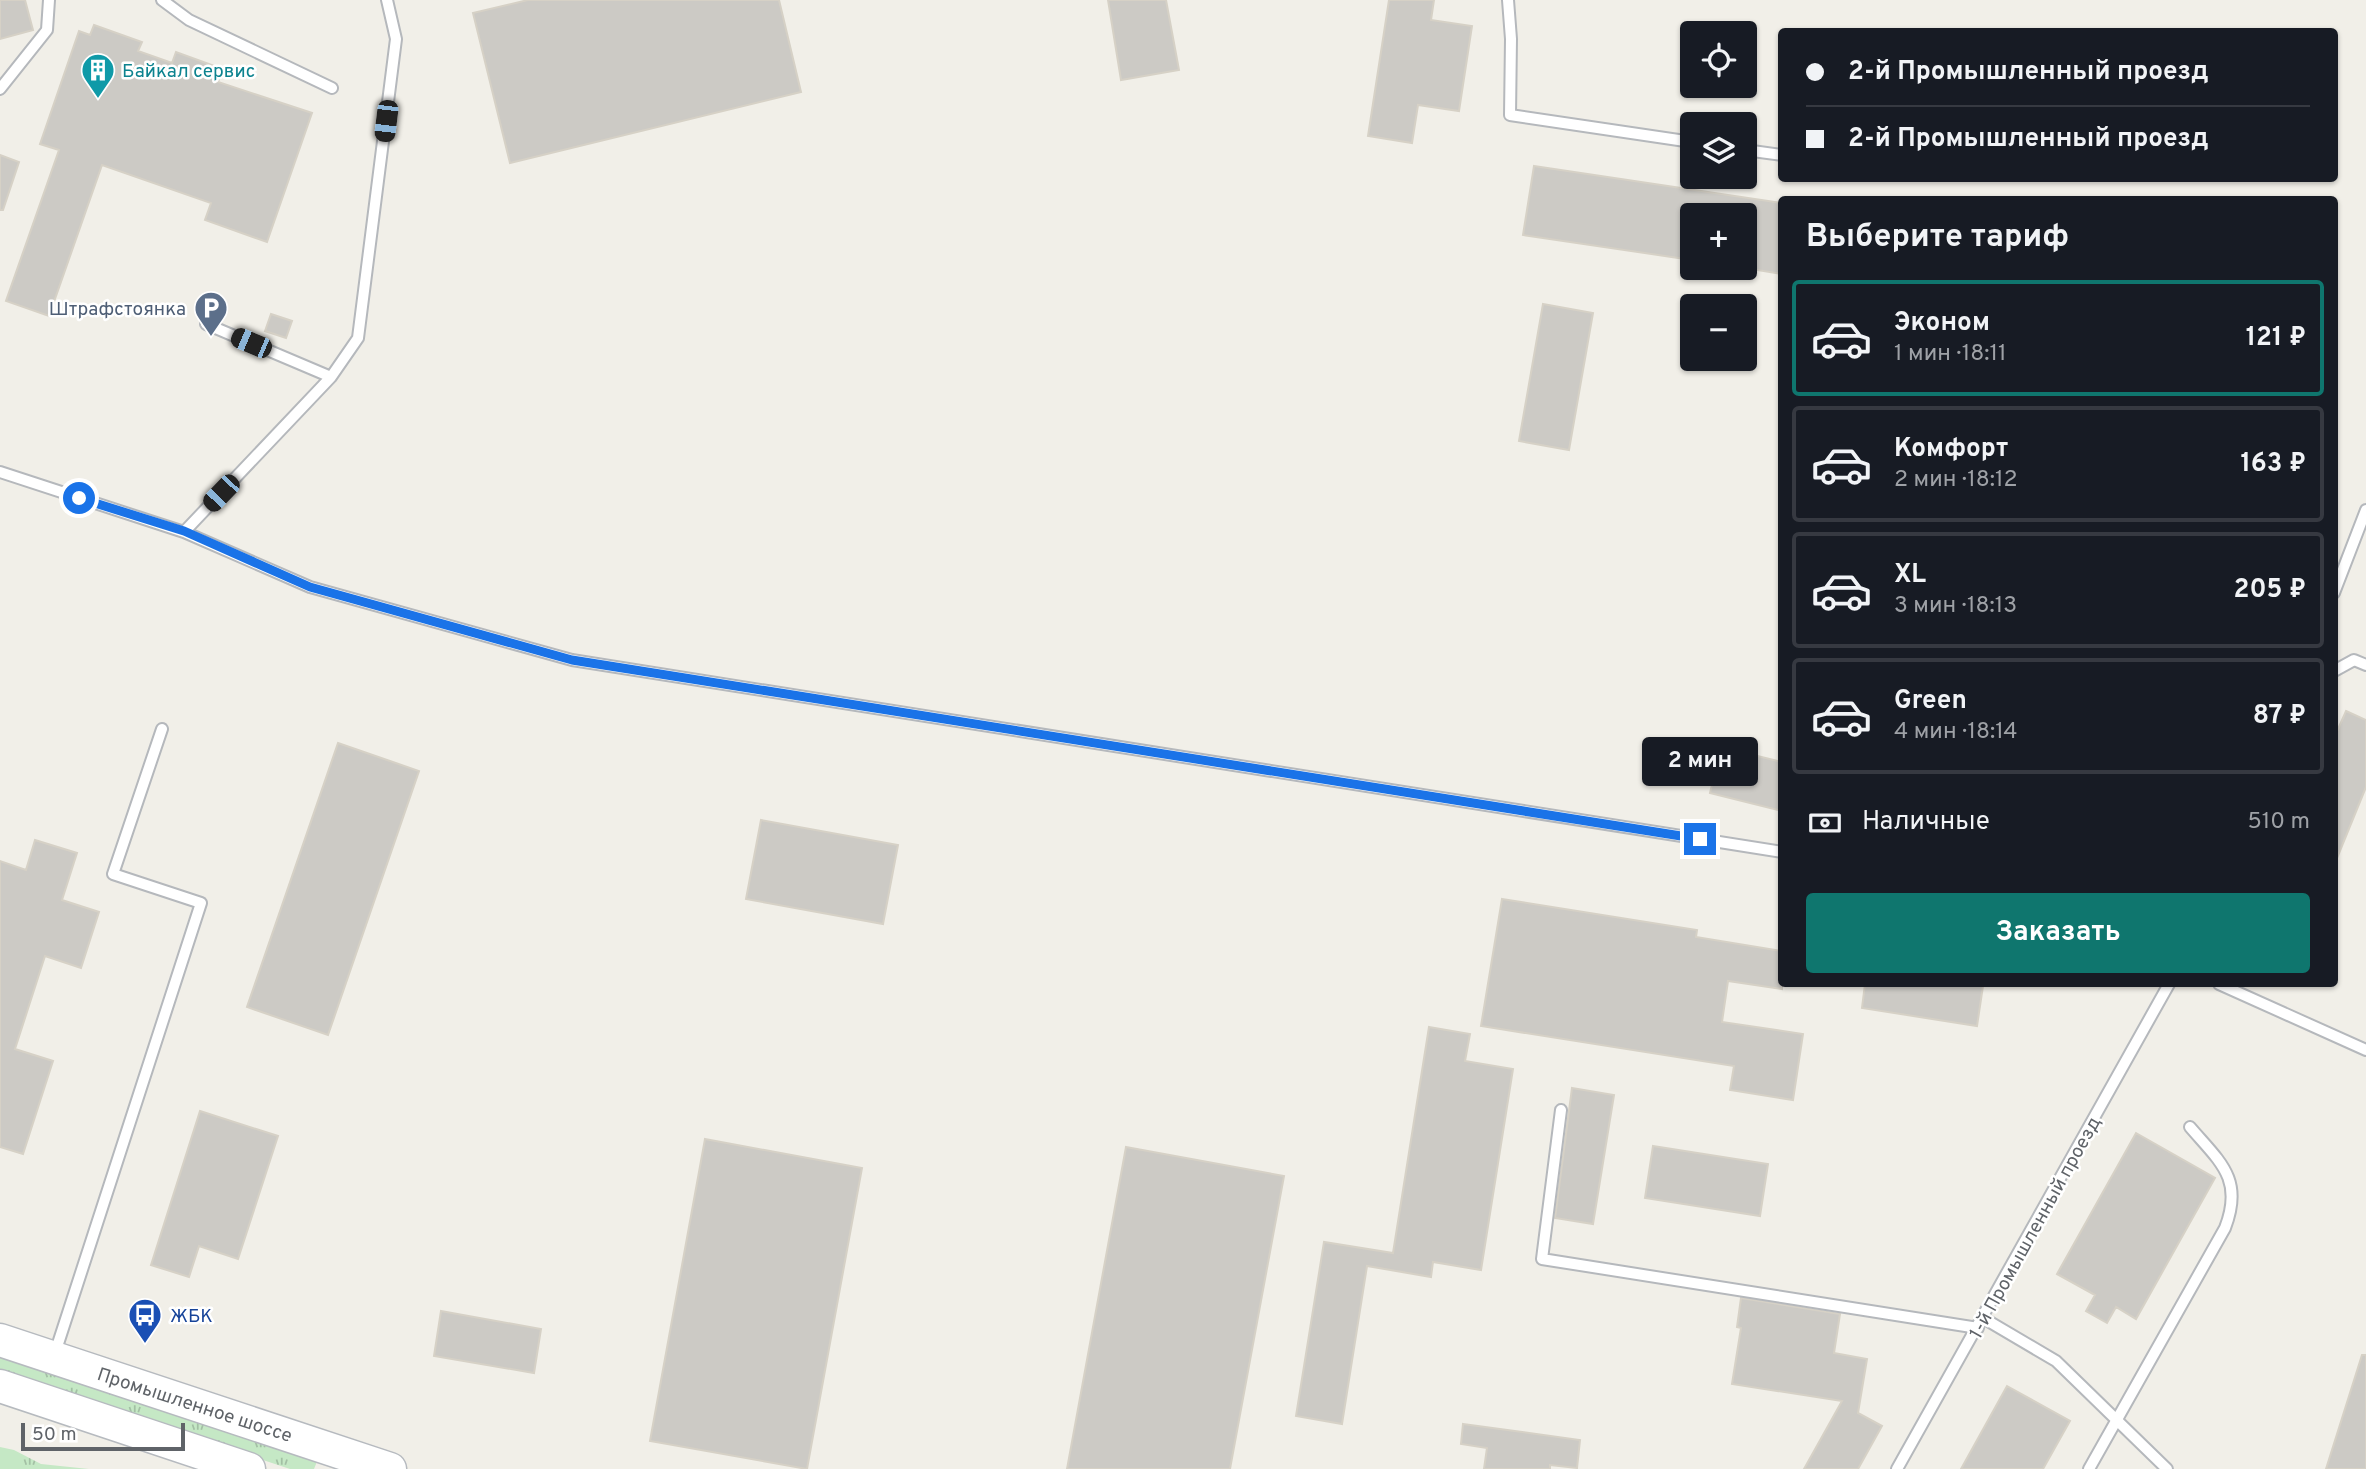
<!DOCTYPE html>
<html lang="ru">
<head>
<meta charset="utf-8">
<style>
	:root { --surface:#171b24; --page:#242831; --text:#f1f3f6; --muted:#9ea1a6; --line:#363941; --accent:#0f766e }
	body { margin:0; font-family:Overpass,sans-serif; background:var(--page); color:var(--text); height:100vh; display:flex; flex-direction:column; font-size:26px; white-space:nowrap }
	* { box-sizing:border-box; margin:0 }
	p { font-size:23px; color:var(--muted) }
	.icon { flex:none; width:38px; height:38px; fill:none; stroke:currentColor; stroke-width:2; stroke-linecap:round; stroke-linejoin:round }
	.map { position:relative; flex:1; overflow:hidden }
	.panel { position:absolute; left:1778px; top:196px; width:560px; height:791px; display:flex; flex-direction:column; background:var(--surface); border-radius:7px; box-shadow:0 2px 5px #0004 }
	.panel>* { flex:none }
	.top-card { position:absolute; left:1778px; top:28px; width:560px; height:154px; border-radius:7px; box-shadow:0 2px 5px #0004; display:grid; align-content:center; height:154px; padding:0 28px; background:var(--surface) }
	.buttons { position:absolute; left:1680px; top:21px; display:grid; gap:14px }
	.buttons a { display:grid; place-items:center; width:77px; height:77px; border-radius:7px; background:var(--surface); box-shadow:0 2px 5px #0004; font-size:35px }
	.scale { position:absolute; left:21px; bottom:18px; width:164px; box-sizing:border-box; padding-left:7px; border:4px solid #5f6368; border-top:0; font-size:19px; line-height:24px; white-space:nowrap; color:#5f6368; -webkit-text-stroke:5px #fff; paint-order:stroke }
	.end { position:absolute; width:32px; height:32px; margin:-16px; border:9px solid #1a73e8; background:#fff; box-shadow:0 0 0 4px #fff }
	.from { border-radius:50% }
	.bubble { position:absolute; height:49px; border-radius:7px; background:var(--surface); box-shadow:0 2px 5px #0004; font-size:23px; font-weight:700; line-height:49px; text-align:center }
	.car { position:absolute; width:21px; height:42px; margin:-21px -10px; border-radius:9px; box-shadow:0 0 5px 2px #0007; background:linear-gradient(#222 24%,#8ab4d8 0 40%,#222 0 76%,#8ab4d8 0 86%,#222 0) }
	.top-card b { display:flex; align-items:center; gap:24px; height:66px; font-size:26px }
	.top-card b+b { border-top:2px solid var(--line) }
	.top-card i { width:18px; height:18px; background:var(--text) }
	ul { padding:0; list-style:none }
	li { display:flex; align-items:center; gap:21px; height:116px; margin:0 14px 10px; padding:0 14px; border:4px solid var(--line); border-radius:7px }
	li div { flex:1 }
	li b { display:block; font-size:26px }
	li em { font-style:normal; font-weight:700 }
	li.active { border-color:var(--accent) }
	li>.icon { width:63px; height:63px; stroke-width:1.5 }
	h2 { padding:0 28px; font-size:32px; line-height:84px }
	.pay { display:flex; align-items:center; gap:18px; height:77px; padding:0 28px; font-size:26px }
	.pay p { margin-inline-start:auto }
	.button { display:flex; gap:14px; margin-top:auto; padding:14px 28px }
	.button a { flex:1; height:80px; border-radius:7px; background:var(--accent); color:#fff; font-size:28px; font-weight:700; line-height:80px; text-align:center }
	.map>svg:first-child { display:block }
	.grass { fill:url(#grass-tufts) }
	.building { fill:#cccac5; stroke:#d6d1c6; stroke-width:2 }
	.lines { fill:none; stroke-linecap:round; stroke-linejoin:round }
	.lane-casing { stroke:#b5b8bc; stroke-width:14 }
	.secondary-casing { stroke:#b6babf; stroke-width:35 }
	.lane { stroke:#fff; stroke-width:10 }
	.secondary { stroke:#fff; stroke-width:32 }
	.route { stroke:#1a73e8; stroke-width:9 }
	.labels { text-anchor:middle; stroke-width:5; stroke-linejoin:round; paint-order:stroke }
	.culture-label { font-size:19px; fill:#0d838f; stroke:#fff; text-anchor:start }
	.service-label { font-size:19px; fill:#4e5e75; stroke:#fff; text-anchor:end }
	.street-label { font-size:19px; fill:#5f6368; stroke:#fff }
	.transit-label { font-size:19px; fill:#164399; stroke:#fff; text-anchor:start }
</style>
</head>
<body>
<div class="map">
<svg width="2366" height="1469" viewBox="0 0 2366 1469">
	<defs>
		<pattern id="grass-tufts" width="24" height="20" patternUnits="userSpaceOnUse" patternTransform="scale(1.75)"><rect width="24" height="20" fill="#c5e8c5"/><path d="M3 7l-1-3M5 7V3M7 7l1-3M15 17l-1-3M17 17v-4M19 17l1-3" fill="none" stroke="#a3c0a4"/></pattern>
	</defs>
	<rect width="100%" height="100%" fill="#f1efe8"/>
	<!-- grass -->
	<path class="grass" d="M0,1354L318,1459L314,1469H290L0,1373Z
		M0,1447L14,1450L41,1464L89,1469H0Z"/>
	<!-- building -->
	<path class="building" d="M0,0H25L33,30L0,39Z
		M528,0H779L801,92L510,163L473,13Z
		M1108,0H1166L1179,70L1121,80Z
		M1389,0H1434L1431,20L1472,26L1459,111L1418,105L1412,143L1368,136Z
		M94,25L142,42L138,51L172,63L176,52L223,69L218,82L312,113L267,242L205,220L211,203L102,165L49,316L6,301L59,150L40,144L79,31L90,35Z
		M0,155L19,162L3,210H0Z
		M1534,166L1782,203V274L1745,268V215H1692V260L1523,235Z
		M1543,304L1593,313L1569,450L1519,441Z
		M271,314L292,321L286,338L265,331Z
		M2346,711L2366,720V787L2335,863L2334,738Z
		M338,743L419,771L328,1035L247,1007Z
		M1721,747L1782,762V811L1710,793Z
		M761,820L898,845L883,924L746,899Z
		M35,840L77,853L62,900L99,912L81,968L45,956L15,1049L53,1061L23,1154L0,1147V861L26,870Z
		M1502,899L1697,930L1696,937L1782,951V989L1728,981L1722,1022L1803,1034L1793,1100L1730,1090L1734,1066L1481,1026Z
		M1865,984H1971L1983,986L1977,1026L1862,1008Z
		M1429,1027L1470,1034L1465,1061L1513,1069L1481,1270L1433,1262L1431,1277L1367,1266L1342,1424L1296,1416L1324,1242L1393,1253Z
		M1572,1088L1614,1095L1593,1224L1555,1218Z
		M200,1111L278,1136L238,1259L199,1246L189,1277L151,1265Z
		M2136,1133L2215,1178L2136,1319L2116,1307L2107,1323L2086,1311L2095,1295L2057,1274Z
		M705,1139L862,1168L807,1469L650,1441Z
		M1653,1146L1768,1164L1760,1216L1645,1198Z
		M1126,1147L1284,1176L1230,1469H1067Z
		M1741,1298L1840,1314L1834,1353L1867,1359L1858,1413L1882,1426L1858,1469H1804L1842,1401L1732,1384L1741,1328L1737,1327Z
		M441,1311L541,1329L534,1373L434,1356Z
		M2362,1355H2366V1469H2326Z
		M2007,1386L2070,1421L2043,1469H1961Z
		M1463,1424L1580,1440L1577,1468L1550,1465V1469H1484L1487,1448L1461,1444Z"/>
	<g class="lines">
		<defs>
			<path id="lane" d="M162,0L189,20L332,88
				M1508,0L1511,39L1510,115L1692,142
				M0,89L47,30L49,0
				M1745,150L1782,155
				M206,324L331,377
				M0,472L184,532L310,587L572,660L1782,852
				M184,532L331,377L358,338L396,39L387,0
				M2334,593L2366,510
				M2334,671L2354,660L2366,665
				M2219,984L2366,1050
				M1561,1110L1542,1259L1978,1328
				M1983,1318L2056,1361L2167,1469
				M54,1356L201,903L113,874L162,729
				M1897,1469L2169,984
				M2089,1469L2225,1228C2244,1179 2220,1162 2190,1127"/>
			<path id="secondary" d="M0,1340L390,1469
				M0,1386L249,1469"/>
		</defs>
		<!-- lane casing -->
		<use href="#lane" class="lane-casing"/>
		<!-- secondary casing -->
		<use href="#secondary" class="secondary-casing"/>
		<!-- lane -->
		<use href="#lane" class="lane"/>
		<!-- secondary -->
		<use href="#secondary" class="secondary"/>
	</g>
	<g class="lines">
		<!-- route -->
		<path class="route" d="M79,498L184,531L310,587L572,660L1700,839"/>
	</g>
	<!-- icons -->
	<defs>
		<symbol id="building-pin" viewBox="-11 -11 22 30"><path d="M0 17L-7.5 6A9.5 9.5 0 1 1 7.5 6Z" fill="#0f9aa8" stroke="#fff"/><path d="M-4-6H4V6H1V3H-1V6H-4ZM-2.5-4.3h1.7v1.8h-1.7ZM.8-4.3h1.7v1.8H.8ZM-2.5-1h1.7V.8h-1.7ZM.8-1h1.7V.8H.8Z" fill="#fff"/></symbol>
		<symbol id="parking-pin" viewBox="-11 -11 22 30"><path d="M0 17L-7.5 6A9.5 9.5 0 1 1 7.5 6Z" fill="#5c6f8a" stroke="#fff"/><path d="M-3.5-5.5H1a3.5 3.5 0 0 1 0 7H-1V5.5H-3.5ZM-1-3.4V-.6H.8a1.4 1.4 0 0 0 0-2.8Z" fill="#fff"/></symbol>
		<symbol id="bus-pin" viewBox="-11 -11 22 30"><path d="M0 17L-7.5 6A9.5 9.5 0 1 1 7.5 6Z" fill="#1a4fb4" stroke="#fff"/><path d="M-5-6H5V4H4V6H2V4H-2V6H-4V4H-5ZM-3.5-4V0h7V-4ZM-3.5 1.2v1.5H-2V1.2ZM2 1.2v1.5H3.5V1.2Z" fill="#fff"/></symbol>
	</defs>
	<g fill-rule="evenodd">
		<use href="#building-pin" x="79" y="51" width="38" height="52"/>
		<use href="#parking-pin" x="192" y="289" width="38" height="52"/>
		<use href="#bus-pin" x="126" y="1296" width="38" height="52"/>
	</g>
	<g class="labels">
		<!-- culture labels -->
		<g class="culture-label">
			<text x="122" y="77">Байкал сервис</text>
		</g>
		<!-- service labels -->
		<g class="service-label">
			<text x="186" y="315">Штрафстоянка</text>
		</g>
		<!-- street labels -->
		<g class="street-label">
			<text transform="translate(2034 1227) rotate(-61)" y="7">1-й Промышленный проезд</text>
			<text transform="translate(195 1404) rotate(18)" y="7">Промышленное шоссе</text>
		</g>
		<!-- transit labels -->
		<g class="transit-label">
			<text x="170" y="1322">ЖБК</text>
		</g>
	</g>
</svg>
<div class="buttons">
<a><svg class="icon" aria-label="locate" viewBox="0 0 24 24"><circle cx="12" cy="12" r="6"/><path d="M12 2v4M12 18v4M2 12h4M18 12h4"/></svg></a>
<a><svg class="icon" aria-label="layers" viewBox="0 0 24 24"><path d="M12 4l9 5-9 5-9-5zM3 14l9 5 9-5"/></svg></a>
<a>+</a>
<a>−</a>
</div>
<div class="scale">50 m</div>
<i class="end from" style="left:79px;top:498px"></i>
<i class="end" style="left:1700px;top:839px"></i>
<div class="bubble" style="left:1642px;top:737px;width:116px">2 мин</div>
<i class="car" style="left:386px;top:121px;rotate:187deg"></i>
<i class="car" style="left:251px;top:343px;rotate:293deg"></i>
<i class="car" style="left:221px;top:493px;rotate:224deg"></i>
<div class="top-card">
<b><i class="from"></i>2-й Промышленный проезд</b>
<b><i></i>2-й Промышленный проезд</b>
</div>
<section class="panel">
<h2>Выберите тариф</h2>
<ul>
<li class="active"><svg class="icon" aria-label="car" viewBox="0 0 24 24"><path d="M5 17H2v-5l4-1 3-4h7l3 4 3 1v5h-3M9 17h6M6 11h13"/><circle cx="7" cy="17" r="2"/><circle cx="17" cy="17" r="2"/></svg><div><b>Эконом</b><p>1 мин · 18:11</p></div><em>121 ₽</em></li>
<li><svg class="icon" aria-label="car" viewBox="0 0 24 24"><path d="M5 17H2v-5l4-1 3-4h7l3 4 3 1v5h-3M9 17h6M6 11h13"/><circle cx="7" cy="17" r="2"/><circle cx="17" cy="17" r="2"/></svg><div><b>Комфорт</b><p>2 мин · 18:12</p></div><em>163 ₽</em></li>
<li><svg class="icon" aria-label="car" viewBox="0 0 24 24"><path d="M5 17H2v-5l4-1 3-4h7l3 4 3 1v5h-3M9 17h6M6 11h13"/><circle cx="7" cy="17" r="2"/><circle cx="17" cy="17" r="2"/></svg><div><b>XL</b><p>3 мин · 18:13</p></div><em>205 ₽</em></li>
<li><svg class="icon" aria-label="car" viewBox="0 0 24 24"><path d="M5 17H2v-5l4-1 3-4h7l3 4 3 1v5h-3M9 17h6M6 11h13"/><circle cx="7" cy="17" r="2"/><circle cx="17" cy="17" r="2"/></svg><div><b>Green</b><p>4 мин · 18:14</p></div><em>87 ₽</em></li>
</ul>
<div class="pay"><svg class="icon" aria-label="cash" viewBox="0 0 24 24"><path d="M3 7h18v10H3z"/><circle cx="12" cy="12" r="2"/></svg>Наличные<p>510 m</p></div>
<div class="button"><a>Заказать</a></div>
</section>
</div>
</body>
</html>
